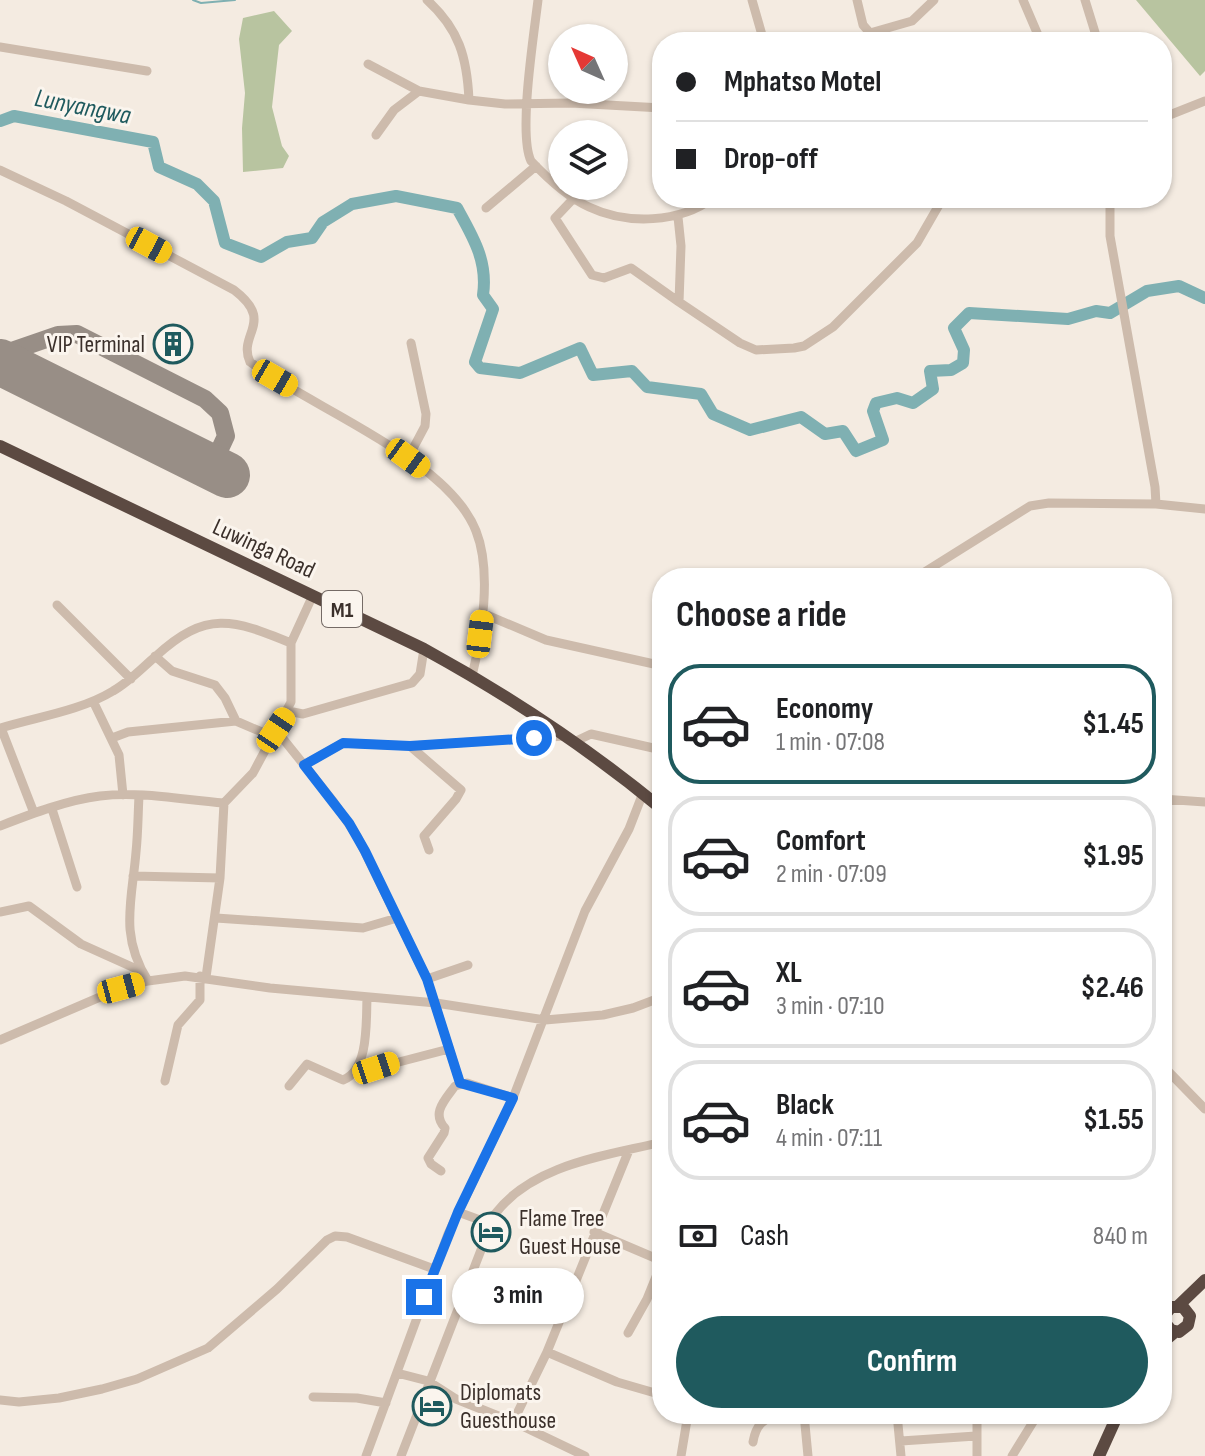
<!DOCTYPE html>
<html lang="en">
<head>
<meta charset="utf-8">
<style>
	:root { --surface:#fff; --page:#f2f2f2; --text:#202124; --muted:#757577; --line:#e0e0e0; --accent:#1f5a5e }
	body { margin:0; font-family:"Sofia Sans Condensed",sans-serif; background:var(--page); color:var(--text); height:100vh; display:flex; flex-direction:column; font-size:30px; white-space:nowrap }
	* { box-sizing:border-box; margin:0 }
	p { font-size:26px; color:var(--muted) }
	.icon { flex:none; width:44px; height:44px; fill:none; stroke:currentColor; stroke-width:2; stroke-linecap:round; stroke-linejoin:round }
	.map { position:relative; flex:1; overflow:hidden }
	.drawer { position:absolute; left:652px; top:568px; width:520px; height:856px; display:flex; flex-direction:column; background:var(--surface); border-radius:32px; box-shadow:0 2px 6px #0004 }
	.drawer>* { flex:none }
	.banner { position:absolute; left:652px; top:32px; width:520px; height:176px; border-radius:32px; box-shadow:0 2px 6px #0004; display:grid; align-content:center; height:176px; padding:0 24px; background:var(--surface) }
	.needle { width:52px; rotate:315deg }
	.buttons { position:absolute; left:548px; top:24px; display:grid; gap:16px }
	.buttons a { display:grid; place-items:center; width:80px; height:80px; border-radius:50%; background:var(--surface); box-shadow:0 2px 6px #0004; font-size:40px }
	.end { position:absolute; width:36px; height:36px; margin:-18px; border:10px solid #1a73e8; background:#fff; box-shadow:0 0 0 4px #fff }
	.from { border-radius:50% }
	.bubble { position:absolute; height:56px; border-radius:28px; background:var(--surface); box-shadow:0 2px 6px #0004; font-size:26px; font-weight:700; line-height:56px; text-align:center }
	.car { position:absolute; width:24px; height:48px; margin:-24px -12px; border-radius:10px; box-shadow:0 0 6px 2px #0007; background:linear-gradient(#f5c518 24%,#345 0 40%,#f5c518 0 76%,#345 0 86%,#f5c518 0) }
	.banner b { display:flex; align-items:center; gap:28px; height:76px; font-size:30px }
	.banner b+b { border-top:2px solid var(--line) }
	.banner i { width:20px; height:20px; background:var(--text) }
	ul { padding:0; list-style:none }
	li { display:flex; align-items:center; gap:24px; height:120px; margin:0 16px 12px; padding:0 8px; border:4px solid var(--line); border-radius:32px }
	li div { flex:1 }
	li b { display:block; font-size:30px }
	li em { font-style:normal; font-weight:700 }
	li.current { border-color:var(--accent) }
	li>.icon { width:72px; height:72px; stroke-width:1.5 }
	h2 { padding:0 24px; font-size:36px; line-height:96px }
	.pay { display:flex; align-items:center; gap:20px; height:88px; padding:0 24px; font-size:30px }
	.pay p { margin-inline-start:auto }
	.primary-button { display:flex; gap:16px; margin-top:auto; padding:16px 24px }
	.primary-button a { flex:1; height:92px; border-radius:48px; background:var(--accent); color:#fff; font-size:32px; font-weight:700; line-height:92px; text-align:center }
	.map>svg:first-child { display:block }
	.green { fill:#b8c4a0 }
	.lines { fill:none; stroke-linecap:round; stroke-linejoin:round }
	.stream { stroke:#7fb0b2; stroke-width:2 }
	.river { stroke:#7fb0b2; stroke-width:12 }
	.taxiway { stroke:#988e86; stroke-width:18 }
	.runway { stroke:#988e86; stroke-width:46 }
	.minor { stroke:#cdbbac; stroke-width:9 }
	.highway { stroke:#5c4a42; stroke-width:12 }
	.route { stroke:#1a73e8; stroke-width:10 }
	.labels { text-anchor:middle; stroke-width:6; stroke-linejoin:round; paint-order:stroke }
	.shield { fill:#fbf5ee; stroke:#756b66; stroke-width:2 }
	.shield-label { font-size:22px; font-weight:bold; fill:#3b302b }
	.poi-label { font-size:24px; fill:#3b302b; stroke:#fbf5ee; text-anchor:start }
	.street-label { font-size:24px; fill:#3b302b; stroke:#fbf5ee }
	.water-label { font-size:26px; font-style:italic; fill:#1f5a5e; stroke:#fbf5ee }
</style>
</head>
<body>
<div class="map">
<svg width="1205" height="1456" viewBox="0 0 1205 1456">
	<rect width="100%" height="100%" fill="#f4ebe1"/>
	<!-- green -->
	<path class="green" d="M1136,0H1205V71L1200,76Z
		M274,11L292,31L279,45L272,107L282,146L289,156L283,168L243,172L242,128L245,93L239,39L243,18Z"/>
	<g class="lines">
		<!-- stream -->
		<path class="stream" d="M193,0L201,3L235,0"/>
		<!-- river -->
		<path class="river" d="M0,121L14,116L153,142L159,167L197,184L214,201L225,243L261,257L287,242L312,238L323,222L352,204L396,196L457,208C473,237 488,261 483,295L493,309L475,362L480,368L520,373L580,348L593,375L632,371L647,387L701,394L713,414L750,430L801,417L825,434L843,431L856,451L883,440L873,411L876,403L897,398L913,403L933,389L930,371L951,370L963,363L964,350L954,328L969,313L1068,319L1096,311L1110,313L1147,291L1179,286L1205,298"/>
		<!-- taxiway -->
		<path class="taxiway" d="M20,349V362L29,377
			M0,355L58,335L77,334L205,399L220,413L226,436L219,451L194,459"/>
		<!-- runway -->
		<path class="runway" d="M0,362L227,475"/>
		<!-- minor -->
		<path class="minor" d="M427,0C459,29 467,57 469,100
			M538,0C534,34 518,134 531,161C548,179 567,197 589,207C627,225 680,223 713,198
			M752,0L764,42
			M857,0L863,25L870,33L912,21L934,0
			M1023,0L1041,42
			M1085,0L1098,42
			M0,47L147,71
			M368,64L419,91L469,100L505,104L571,103L662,108
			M1162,118L1205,101
			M376,135L394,110L419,91
			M0,170L66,201L234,290C276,322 237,334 250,362C312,408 448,459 476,531C492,571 482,635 472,676
			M574,198L555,218L592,275L604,278L631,268L679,302
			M486,208L536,166
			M678,217L681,246L679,302L740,343L756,350L794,348L804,346L833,327L917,243L943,198
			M408,458L425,426L426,414L411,343
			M1156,504L1205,509
			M915,578L1030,506L1049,503L1156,504L1155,487L1110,236V198
			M57,605L131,679
			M482,613L546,640L654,664L662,668
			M155,656L172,671L215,685L225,698L236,721
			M93,701L119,755L123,795
			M288,711L303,714L412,683L420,674L424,649
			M276,730L333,801L357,836L427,979L460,1083
			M112,738L128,732L236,721L271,736
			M574,742L591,734L662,750
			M410,746L461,790L456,799L424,836L429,850
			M304,765L343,743L410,746L565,736
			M139,796C138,814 138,833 136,852C132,901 119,935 148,981
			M1162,799L1205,802
			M52,809L77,887
			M34,813L1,728C37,717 80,711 113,691C129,682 142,668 156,656C206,610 233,619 291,643
			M0,826C31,814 67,800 100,796C141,791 183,800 224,803L253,773L291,702V643L313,595
			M1162,829L1166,800
			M133,876L220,878
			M0,912L29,906L81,944L141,971
			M216,918L363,928L397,918
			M206,977L220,878L224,803
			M427,979L468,965
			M0,1040L121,988L148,981L185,976L270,988L436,1003L545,1020L603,1015L633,1008L662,997
			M359,1065L376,1068L449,1049
			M1162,1065L1205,1109
			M165,1081L178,1025L200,1000V976
			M289,1086L307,1064L343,1080C369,1070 366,1022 367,998
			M441,1171L431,1164L428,1158L444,1133L445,1128C431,1113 445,1100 455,1086L467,1083L513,1098
			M458,1212L491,1224
			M594,1232L662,1261
			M628,1333L647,1299L662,1262
			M547,1352L617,1382L662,1395
			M397,1373L428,1381L456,1399L516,1423L585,1456
			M313,1397L357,1398L386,1403
			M0,1400L19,1402L59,1398L102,1389L137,1379L208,1348L277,1289L327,1240L335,1236L347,1237L434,1269
			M804,1414L808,1456
			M897,1414L901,1456
			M513,1422L547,1352L629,1150
			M901,1441L976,1436
			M753,1442C756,1424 764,1418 781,1414
			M366,1456L448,1234L513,1098L585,911L629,829L643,793
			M401,1456L495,1214C533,1164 605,1156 662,1142
			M681,1456L688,1414
			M977,1456V1414
			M1012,1456L1038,1414"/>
		<!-- highway -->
		<path class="highway" d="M0,446L424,649C508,695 588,748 662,809
			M1178,1306L1205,1280
			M1162,1329L1164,1316L1171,1307H1183L1190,1316L1188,1325L1179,1332L1171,1330L1165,1323
			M1162,1343L1175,1332
			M1099,1456L1118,1414"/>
	</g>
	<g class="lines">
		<!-- route -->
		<path class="route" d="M424,1297L458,1212L513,1098L460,1083L427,979L365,851L349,823L304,765L343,743L410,746L534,738"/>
	</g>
	<!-- icons -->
	<defs>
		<symbol id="building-ring" viewBox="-11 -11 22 22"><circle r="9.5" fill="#fbf5ee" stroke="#1f5a5e" stroke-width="1.5"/><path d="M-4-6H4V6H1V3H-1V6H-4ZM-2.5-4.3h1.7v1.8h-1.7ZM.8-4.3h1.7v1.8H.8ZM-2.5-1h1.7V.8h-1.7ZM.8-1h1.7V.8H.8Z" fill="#1f5a5e"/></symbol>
		<symbol id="hotel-ring" viewBox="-11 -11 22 22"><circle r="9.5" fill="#fbf5ee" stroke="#1f5a5e" stroke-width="1.5"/><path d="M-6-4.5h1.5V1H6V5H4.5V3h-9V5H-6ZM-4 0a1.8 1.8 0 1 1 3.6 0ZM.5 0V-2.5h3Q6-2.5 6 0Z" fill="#1f5a5e"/></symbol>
	</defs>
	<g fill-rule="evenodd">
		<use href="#building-ring" x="151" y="322" width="44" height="44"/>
		<use href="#hotel-ring" x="469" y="1210" width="44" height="44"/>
		<use href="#hotel-ring" x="410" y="1384" width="44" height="44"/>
	</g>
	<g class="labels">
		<!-- shield labels -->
		<rect class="shield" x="322" y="591" width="40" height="36" rx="6"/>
		<g class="shield-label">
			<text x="342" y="617">M1</text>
		</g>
		<!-- poi labels -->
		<g class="poi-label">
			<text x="145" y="352" text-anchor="end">VIP Terminal</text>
			<text x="519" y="1226">Flame Tree<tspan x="519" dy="28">Guest House</tspan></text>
			<text x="460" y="1400">Diplomats<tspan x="460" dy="28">Guesthouse</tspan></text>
		</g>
		<!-- street labels -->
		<g class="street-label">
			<text transform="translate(264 548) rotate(25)" y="8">Luwinga Road</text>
		</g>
		<!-- water labels -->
		<g class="water-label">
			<text transform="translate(83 106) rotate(11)" y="9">Lunyangwa</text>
		</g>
	</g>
</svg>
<div class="buttons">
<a><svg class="needle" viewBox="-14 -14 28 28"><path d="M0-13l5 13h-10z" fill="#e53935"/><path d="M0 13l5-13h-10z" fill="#757577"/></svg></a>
<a><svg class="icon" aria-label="layers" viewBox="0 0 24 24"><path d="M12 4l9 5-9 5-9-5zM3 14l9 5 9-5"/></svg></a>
</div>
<i class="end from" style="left:534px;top:738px"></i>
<i class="end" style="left:424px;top:1297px"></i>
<div class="bubble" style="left:452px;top:1268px;width:132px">3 min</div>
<i class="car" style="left:149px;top:245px;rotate:118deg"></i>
<i class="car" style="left:275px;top:378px;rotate:120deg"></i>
<i class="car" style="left:408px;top:458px;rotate:126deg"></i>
<i class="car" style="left:480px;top:634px;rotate:7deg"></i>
<i class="car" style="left:276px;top:730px;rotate:34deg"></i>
<i class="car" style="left:121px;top:988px;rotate:75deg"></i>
<i class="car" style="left:376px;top:1068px;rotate:72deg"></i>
<div class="banner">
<b><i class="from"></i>Mphatso Motel</b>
<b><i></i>Drop-off</b>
</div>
<section class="drawer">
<h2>Choose a ride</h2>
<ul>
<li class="current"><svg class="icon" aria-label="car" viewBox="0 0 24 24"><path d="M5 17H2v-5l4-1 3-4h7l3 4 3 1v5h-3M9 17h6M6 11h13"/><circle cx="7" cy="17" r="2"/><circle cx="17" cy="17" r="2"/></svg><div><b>Economy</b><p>1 min · 07:08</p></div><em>$1.45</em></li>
<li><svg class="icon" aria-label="car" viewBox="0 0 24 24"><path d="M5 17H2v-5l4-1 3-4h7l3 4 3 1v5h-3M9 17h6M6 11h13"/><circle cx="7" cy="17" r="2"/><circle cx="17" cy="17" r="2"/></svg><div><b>Comfort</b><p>2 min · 07:09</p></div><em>$1.95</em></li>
<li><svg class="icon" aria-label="car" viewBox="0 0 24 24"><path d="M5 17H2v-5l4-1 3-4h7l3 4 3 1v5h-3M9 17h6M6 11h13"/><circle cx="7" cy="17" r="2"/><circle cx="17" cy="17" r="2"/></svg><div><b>XL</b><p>3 min · 07:10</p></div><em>$2.46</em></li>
<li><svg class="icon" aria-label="car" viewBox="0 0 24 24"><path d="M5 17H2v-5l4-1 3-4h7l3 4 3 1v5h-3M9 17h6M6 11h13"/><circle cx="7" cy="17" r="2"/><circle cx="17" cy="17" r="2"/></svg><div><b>Black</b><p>4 min · 07:11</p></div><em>$1.55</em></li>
</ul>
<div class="pay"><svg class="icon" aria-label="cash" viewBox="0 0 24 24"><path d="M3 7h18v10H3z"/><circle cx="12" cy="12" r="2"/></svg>Cash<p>840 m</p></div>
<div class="primary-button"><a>Confirm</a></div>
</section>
</div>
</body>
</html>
